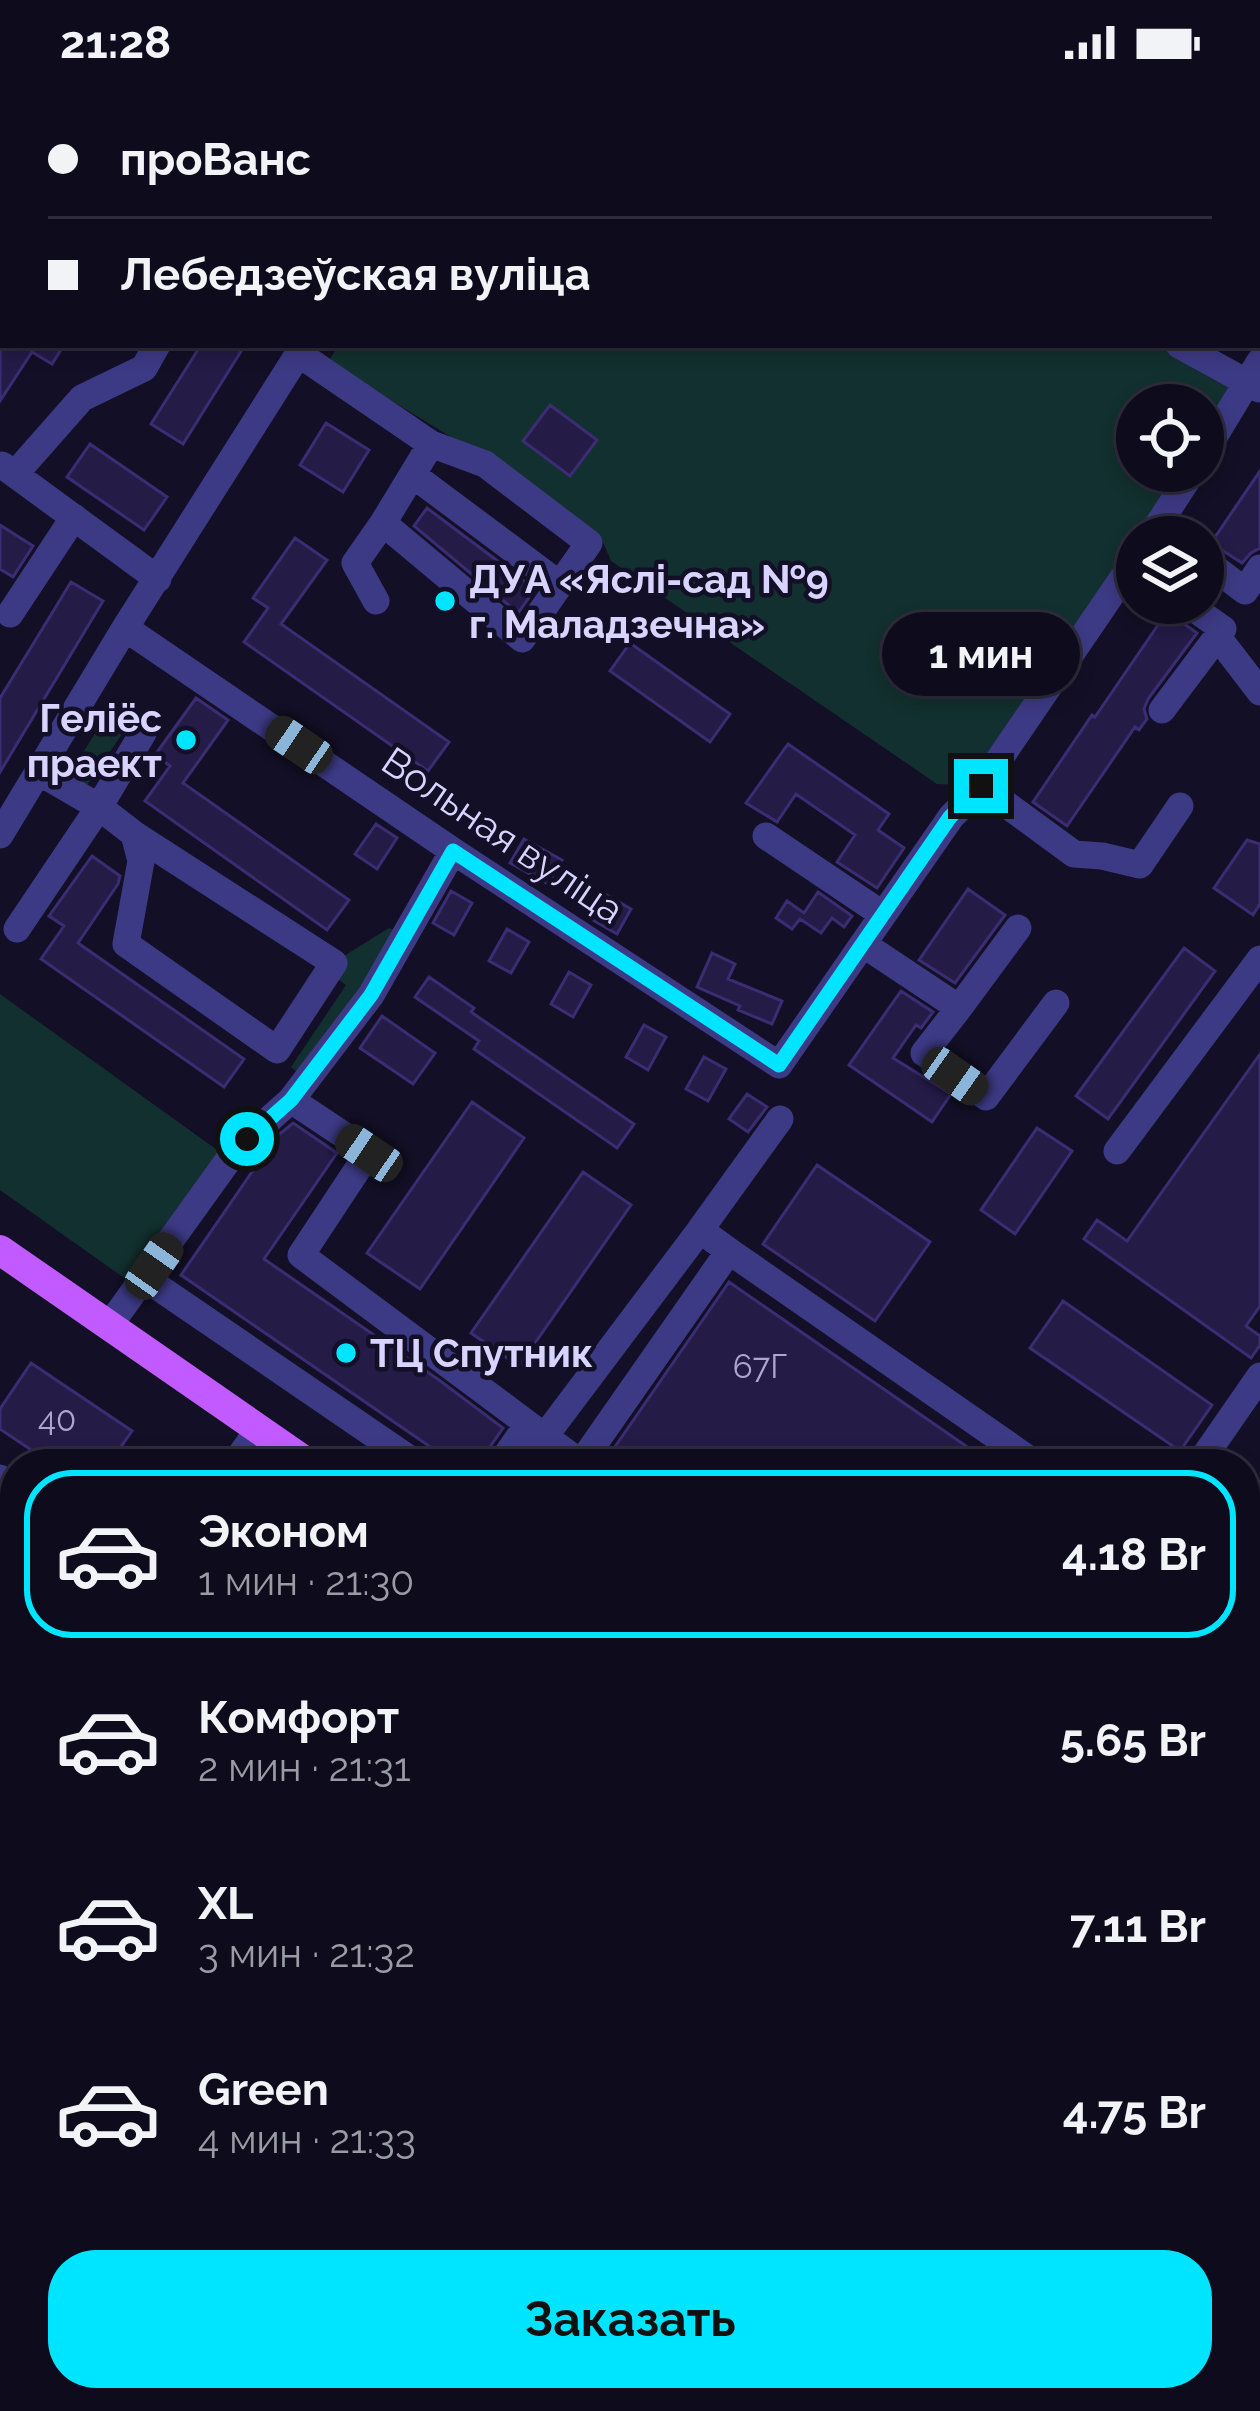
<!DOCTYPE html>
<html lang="ru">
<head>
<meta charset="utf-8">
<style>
	:root { --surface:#0e0b1c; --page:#1c1929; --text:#f1f3f6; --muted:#9b9ba3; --line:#2e2b3b; --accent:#00e5ff }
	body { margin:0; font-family:Raleway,sans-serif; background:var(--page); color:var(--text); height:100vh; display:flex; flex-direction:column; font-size:45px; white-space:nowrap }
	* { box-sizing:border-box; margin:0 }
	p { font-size:39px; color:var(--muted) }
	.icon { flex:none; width:66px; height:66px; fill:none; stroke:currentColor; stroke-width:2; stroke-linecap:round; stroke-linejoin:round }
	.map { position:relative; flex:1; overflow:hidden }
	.sheet { position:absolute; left:0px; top:1365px; width:1260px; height:963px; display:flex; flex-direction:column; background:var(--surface); border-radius:48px 48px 0 0; box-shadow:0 6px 18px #0003,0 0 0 3px var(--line) }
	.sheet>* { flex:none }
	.top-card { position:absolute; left:0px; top:0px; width:1260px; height:264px; box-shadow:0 6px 18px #0003,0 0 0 3px var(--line); display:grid; align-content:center; height:264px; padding:0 48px; background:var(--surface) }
	.buttons { position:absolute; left:1116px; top:300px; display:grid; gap:24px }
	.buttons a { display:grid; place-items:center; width:108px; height:108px; border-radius:50%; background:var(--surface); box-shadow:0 6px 18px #0003,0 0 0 3px var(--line); font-size:60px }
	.end { position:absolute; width:54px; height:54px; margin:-27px; border:15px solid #00e5ff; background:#111; box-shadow:0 0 0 6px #111 }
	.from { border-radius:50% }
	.bubble { position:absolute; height:84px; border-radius:42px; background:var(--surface); box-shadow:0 6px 18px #0003,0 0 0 3px var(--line); font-size:39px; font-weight:700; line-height:84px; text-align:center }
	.car { position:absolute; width:36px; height:72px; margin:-36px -18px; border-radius:15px; box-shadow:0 0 9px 3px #0007; background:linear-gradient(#222 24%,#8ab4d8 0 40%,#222 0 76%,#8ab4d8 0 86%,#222 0) }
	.top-card b { display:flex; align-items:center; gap:42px; height:114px; font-size:45px }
	.top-card b+b { border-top:3px solid var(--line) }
	.top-card i { width:30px; height:30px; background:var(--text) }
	ul { padding:21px 0 0; list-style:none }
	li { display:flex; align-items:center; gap:36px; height:168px; margin:0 24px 18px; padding:0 24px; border:6px solid transparent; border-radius:48px }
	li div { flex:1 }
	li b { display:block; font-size:45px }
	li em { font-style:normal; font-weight:700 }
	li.active { border-color:var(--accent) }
	li>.icon { width:108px; height:108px; stroke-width:1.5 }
	.primary-button { display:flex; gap:24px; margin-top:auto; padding:24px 48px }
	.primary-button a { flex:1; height:138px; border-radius:48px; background:var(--accent); color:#111; font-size:48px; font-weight:700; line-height:138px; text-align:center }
	.status { display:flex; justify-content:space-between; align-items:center; height:84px; padding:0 60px; background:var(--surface); direction:ltr }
	.status svg { height:33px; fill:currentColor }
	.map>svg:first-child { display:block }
	.green { fill:#12302f }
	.building { fill:#241b47; stroke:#3b2d73; stroke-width:3 }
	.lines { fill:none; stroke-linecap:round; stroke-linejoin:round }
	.minor { stroke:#3d3a85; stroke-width:27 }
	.major { stroke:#c25bff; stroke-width:30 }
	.route { stroke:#00e5ff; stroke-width:15 }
	.poi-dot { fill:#00e5ff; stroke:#130f26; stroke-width:4.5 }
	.labels { text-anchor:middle; stroke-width:9; stroke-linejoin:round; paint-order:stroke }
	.number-label { font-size:33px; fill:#aca6d1 }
	.poi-label { font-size:39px; font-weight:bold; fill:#d9d4ff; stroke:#130f26; text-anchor:start }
	.street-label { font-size:39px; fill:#d9d4ff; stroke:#130f26 }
</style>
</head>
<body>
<div class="status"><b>21:28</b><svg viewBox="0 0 49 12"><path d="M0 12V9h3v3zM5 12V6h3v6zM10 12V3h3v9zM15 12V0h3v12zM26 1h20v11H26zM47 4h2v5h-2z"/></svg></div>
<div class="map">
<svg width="1260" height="2327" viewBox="0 0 1260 2327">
	<rect width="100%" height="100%" fill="#130f26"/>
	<!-- green -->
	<path class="green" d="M339,261H1179L1248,298L1203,371V321H1137V387H1193L1137,453V473L981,702L937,700L611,477L602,456L487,375L328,278Z
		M107,630L127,643L83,707L66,696Z
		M389,844L397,847L369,904L299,990L291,983L346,901L323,885Z
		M0,910L220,1068L127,1196L0,1106Z
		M709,2313H1229L1249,2327H700Z"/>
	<!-- building -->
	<path class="building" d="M0,261H64L52,280L32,268L0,317Z
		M201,261H245L183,360L151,340Z
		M550,321L597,356L570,392L523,357Z
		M326,339L369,366L343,408L300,381Z
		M90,360L167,413L144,446L67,393Z
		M1260,387V464L1251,469L1242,479L1211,459Z
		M427,424L535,505L518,529L414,442Z
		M0,441L33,462L13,493L0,485Z
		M295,454L327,476L281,540L449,658L428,687L244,558L268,524L253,514Z
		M71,498L103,517L0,688V614Z
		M1169,525L1176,534L1197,549L1148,615L1144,625L1147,635L1139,646L1135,643L1067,742L1033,718L1092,631L1095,633Z
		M630,559L730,630L710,658L610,587Z
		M196,614L228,636L183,699L349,816L327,846L145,717L170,682L155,671Z
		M788,660L889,730L878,746L904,764L877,804L837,778L855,751L796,710L777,738L746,719Z
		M376,740L397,754L377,785L355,770Z
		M524,755L562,776L548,800L510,779Z
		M1247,756L1260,760V820L1253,831L1214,804Z
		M92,772L120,792L118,800L78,859L244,975L224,1003L41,875L64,842L49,832Z
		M968,805L1005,831L955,899L919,876Z
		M451,807L472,819L454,851L433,839Z
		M600,807L631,825L617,850L586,832Z
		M818,808L852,832L844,843L832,834L821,849L800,835L792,845L776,834L787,817L804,829Z
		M507,845L529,858L511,889L489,877Z
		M1184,864L1215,887L1108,1035L1076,1012Z
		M712,869L735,880L728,895L782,917L772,940L738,926L740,922L697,903Z
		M569,888L591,901L573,933L551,920Z
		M429,893L474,924L471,928L634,1040L617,1064L474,965L479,957L415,913Z
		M901,907L933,928L921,944L916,941L893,974L951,1010L932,1038L849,981Z
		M382,932L435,969L413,1000L360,964Z
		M644,941L666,953L648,986L626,973Z
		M1260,970V1222L1246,1242L1260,1252V1261L1251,1274L1084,1155L1097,1136L1127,1157Z
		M704,973L726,985L708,1017L686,1005Z
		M747,1010L767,1023L748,1048L729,1035Z
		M472,1018L524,1054L420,1205L367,1169Z
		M293,1039L337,1069L264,1175L439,1296L503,1344L478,1380H455L181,1191L276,1053Z
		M1037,1044L1072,1067L1015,1150L981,1126Z
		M817,1081L930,1158L875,1237L763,1160Z
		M583,1088L631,1121L519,1282L471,1249Z
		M729,1198L992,1380H631L612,1367Z
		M1063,1217L1212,1321L1180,1367L1030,1264Z
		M31,1279L132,1347L109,1380H52L0,1345V1325Z
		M0,1416L15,1423V1500L0,1490Z"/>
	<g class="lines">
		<!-- minor -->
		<path class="minor" d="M188,0L193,3
			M355,0L359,3
			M753,0L758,3
			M72,3L74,0
			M134,3L136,0
			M461,3L463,0
			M927,3L929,0
			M1156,3L1158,0
			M0,197L3,194
			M1179,261L1259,305
			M299,270L431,360L485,380L589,459L522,555L383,439L431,360
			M1203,371L1260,277
			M2,381L158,495
			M15,390L82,314L144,284L157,261
			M413,391L559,500
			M1150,453L1193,387
			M1203,475L1245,507L1260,484
			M376,517L355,479L383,439
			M10,530L74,433
			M125,544L453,767L779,981L951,733L981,702L1137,473
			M1217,552L1260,608
			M1162,626L1223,545L1186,519
			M39,688L99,723L134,750L141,777L126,860L277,966L334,879L134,750
			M981,702L1074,770L1102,772L1140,781L1180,722
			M0,751L125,544L304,261
			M766,752L882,830
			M17,845L99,723L143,649
			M863,860L959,924L924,969L986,1013L1056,919
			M959,924L1018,844
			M291,1016L369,1068L301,1171L528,1340
			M1117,1067L1260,875
			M700,1146L780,1035
			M145,1194L417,1380
			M109,1242L237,1064L291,1016L371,911L453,767
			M234,1380L259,1345
			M500,1380L528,1340L581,1379L729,1167L1036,1380
			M524,1380L700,1146L729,1167
			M1199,1380L1260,1292
			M0,1394L15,1405
			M0,1521L15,1531
			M1245,1532L1260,1595
			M0,1658L15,1664
			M1245,1666L1260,1645
			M0,2249L15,2260
			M190,2327L199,2313
			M303,2327L313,2313"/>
		<!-- major -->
		<path class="major" d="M0,1166L309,1380
			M1245,2036L1260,2046
			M0,2116L15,2094"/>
	</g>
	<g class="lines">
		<!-- route -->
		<path class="route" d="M247,1055L291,1016L371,911L453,767L779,981L950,733L981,702"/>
	</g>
	<!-- markers -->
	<g class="poi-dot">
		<circle cx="445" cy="517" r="12"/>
		<circle cx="186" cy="656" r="12"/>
		<circle cx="346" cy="1269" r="12"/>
	</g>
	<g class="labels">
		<!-- number labels -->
		<g class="number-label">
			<text x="760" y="1294">67Г</text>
			<text x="57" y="1347">40</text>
		</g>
		<!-- poi labels -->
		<g class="poi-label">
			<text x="469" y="509">ДУА «Яслі-сад №9<tspan x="469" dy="45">г. Маладзечна»</tspan></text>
			<text x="162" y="648" text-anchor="end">Геліёс<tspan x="162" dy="45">праект</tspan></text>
			<text x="370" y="1283">ТЦ Спутник</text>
		</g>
		<!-- street labels -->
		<g class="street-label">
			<text transform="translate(503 751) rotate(34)" y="14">Вольная вуліца</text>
		</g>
	</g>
</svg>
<div class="buttons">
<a><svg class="icon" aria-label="locate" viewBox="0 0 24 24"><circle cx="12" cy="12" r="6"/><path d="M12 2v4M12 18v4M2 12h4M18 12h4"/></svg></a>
<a><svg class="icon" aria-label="layers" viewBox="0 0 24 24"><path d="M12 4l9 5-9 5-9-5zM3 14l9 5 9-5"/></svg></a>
</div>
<i class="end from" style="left:247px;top:1055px"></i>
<i class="end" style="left:981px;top:702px"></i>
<div class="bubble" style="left:882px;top:528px;width:198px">1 мин</div>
<i class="car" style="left:299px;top:661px;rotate:304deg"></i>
<i class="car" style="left:955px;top:992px;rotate:125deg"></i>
<i class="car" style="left:369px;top:1069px;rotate:304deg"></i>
<i class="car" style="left:154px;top:1182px;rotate:35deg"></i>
<div class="top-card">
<b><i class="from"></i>проВанс</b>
<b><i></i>Лебедзеўская вуліца</b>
</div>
<section class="sheet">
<ul>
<li class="active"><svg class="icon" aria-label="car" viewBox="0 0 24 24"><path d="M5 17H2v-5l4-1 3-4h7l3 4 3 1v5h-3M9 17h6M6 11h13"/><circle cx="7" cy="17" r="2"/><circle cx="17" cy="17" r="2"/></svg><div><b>Эконом</b><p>1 мин · 21:30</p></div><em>4.18 Br</em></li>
<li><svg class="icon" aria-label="car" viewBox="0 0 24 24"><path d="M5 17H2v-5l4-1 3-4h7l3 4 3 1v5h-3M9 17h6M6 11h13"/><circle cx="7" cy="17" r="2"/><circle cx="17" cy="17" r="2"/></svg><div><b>Комфорт</b><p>2 мин · 21:31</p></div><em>5.65 Br</em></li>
<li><svg class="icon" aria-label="car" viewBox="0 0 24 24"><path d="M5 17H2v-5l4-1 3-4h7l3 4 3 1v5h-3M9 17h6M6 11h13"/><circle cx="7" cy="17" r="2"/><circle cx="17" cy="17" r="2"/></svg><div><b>XL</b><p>3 мин · 21:32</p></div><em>7.11 Br</em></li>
<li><svg class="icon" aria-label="car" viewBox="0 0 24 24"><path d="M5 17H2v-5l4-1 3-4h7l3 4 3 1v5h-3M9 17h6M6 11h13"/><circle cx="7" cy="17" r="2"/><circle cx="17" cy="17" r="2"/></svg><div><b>Green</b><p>4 мин · 21:33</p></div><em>4.75 Br</em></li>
</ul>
<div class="primary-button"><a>Заказать</a></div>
</section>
</div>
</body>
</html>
